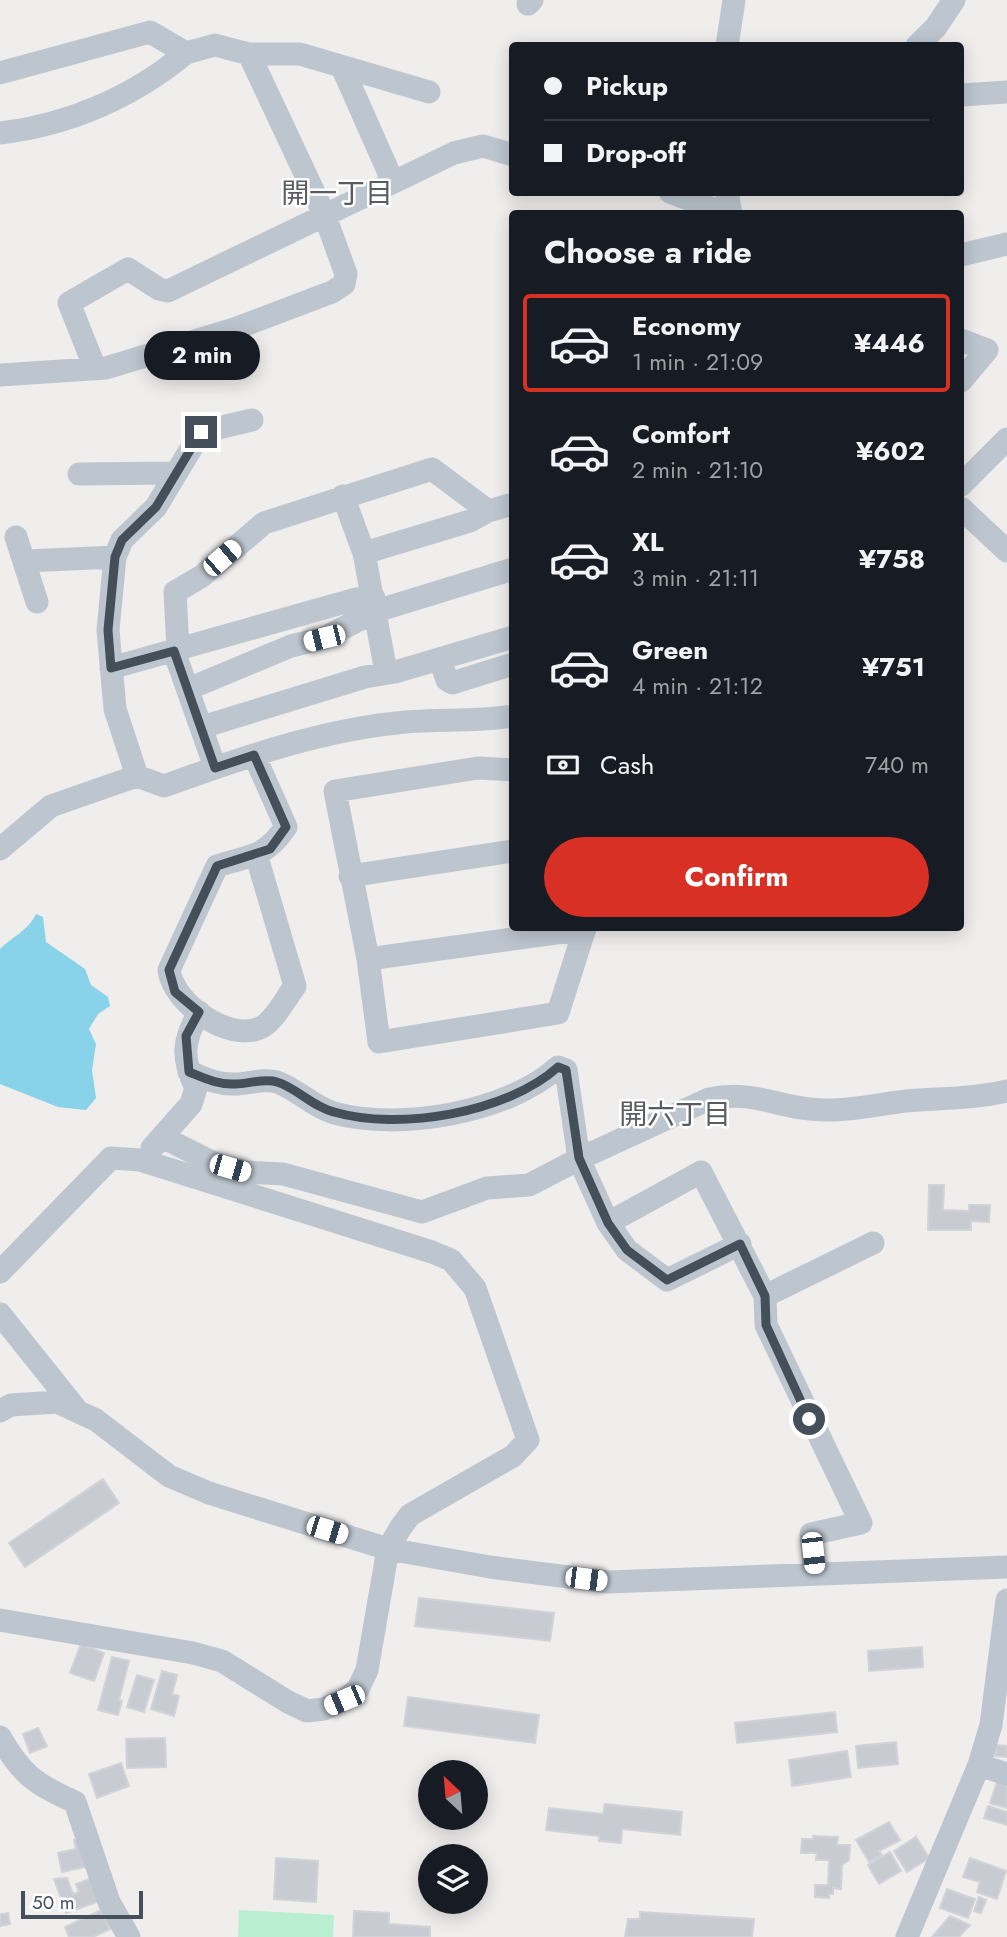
<!DOCTYPE html>
<html lang="en">
<head>
<meta charset="utf-8">
<style>
	:root { --surface:#171b24; --page:#242831; --text:#f1f3f6; --muted:#9ea1a6; --line:#363941; --accent:#d93025 }
	body { margin:0; font-family:Jost,"Noto Sans JP",sans-serif; background:var(--page); color:var(--text); height:100vh; display:flex; flex-direction:column; font-size:26px; white-space:nowrap }
	* { box-sizing:border-box; margin:0 }
	p { font-size:23px; color:var(--muted) }
	.icon { flex:none; width:38px; height:38px; fill:none; stroke:currentColor; stroke-width:2; stroke-linecap:round; stroke-linejoin:round }
	.map { position:relative; flex:1; overflow:hidden }
	.details { position:absolute; left:509px; top:210px; width:455px; height:721px; display:flex; flex-direction:column; background:var(--surface); border-radius:7px; box-shadow:0 4px 18px #0003 }
	.details>* { flex:none }
	.banner { position:absolute; left:509px; top:42px; width:455px; height:154px; border-radius:7px; box-shadow:0 4px 18px #0003; display:grid; align-content:center; height:154px; padding:0 35px; background:var(--surface) }
	.needle { width:46px; rotate:334deg }
	.tools { position:absolute; left:418px; top:1760px; display:grid; gap:14px }
	.tools a { display:grid; place-items:center; width:70px; height:70px; border-radius:50%; background:var(--surface); box-shadow:0 4px 18px #0003; font-size:35px }
	.scale { position:absolute; left:21px; bottom:18px; width:122px; box-sizing:border-box; padding-left:7px; border:4px solid #454f5a; border-top:0; font-size:19px; line-height:24px; white-space:nowrap; color:#454f5a; -webkit-text-stroke:5px #fff; paint-order:stroke }
	.end { position:absolute; width:32px; height:32px; margin:-16px; border:9px solid #454f5a; background:#fff; box-shadow:0 0 0 4px #fff }
	.from { border-radius:50% }
	.bubble { position:absolute; height:49px; border-radius:24px; background:var(--surface); box-shadow:0 4px 18px #0003; font-size:23px; font-weight:700; line-height:49px; text-align:center }
	.car { position:absolute; width:21px; height:42px; margin:-21px -10px; border-radius:9px; box-shadow:0 0 5px 2px #0007; background:linear-gradient(#fff 24%,#345 0 40%,#fff 0 76%,#345 0 86%,#fff 0) }
	.banner b { display:flex; align-items:center; gap:24px; height:66px; font-size:26px }
	.banner b+b { border-top:2px solid var(--line) }
	.banner i { width:18px; height:18px; background:var(--text) }
	ul { padding:0; list-style:none }
	li { display:flex; align-items:center; gap:21px; height:98px; margin:0 14px 10px; padding:0 21px; border:4px solid transparent; border-radius:7px }
	li div { flex:1 }
	li b { display:block; font-size:26px }
	li em { font-style:normal; font-weight:700 }
	li.active { border-color:var(--accent) }
	li>.icon { width:63px; height:63px; stroke-width:1.5 }
	h2 { padding:0 35px; font-size:32px; line-height:84px }
	.pay { display:flex; align-items:center; gap:18px; height:77px; padding:0 35px; font-size:26px }
	.pay p { margin-inline-start:auto }
	.button { display:flex; gap:14px; margin-top:auto; padding:14px 35px }
	.button a { flex:1; height:80px; border-radius:42px; background:var(--accent); color:#fff; font-size:28px; font-weight:700; line-height:80px; text-align:center }
	.map>svg:first-child { display:block }
	.green { fill:#baeed0 }
	.water { fill:#88d2ea }
	.building { fill:#c9cbd3; stroke:#d1d3d8; stroke-width:2 }
	.lines { fill:none; stroke-linecap:round; stroke-linejoin:round }
	.minor { stroke:#bdc6cf; stroke-width:23 }
	.route { stroke:#454f5a; stroke-width:9 }
	.labels { text-anchor:middle; stroke-width:5; stroke-linejoin:round; paint-order:stroke }
	.neighbourhood-label { font-size:28px; fill:#595d62; stroke:#fff }
</style>
</head>
<body>
<div class="map">
<svg width="1007" height="1937" viewBox="0 0 1007 1937">
	<rect width="100%" height="100%" fill="#f0eded"/>
	<!-- green -->
	<path class="green" d="M239,1910L334,1915L333,1937H238Z"/>
	<!-- water -->
	<path class="water" d="M36,914L43,917L46,942L85,969L91,985L108,997L110,1006L98,1014L89,1029L96,1044L92,1070L96,1098L86,1110L58,1107L0,1084V949C13,936 28,931 36,914Z"/>
	<!-- building -->
	<path class="building" d="M929,1185H944L943,1210L969,1211V1205H990L989,1222L971,1221V1230H928Z
		M103,1479L119,1503L25,1567L9,1543Z
		M419,1598L554,1613L550,1641L415,1626Z
		M81,1644L104,1653L94,1681L70,1673Z
		M922,1647L923,1667L869,1671L868,1651Z
		M112,1657L129,1661L119,1700L122,1701L118,1715L98,1710Z
		M162,1671L177,1675L172,1694L179,1696L174,1716L151,1709Z
		M137,1675L154,1680L144,1712L127,1707Z
		M408,1697L539,1715L535,1743L404,1726Z
		M835,1712L837,1732L737,1743L735,1723Z
		M38,1728L47,1746L30,1753L23,1734Z
		M165,1738L166,1767L127,1768L126,1739Z
		M896,1742L898,1764L858,1768L856,1746Z
		M996,1745L1007,1746V1757L995,1756Z
		M847,1751L851,1777L792,1786L789,1760Z
		M121,1763L129,1786L97,1798L89,1774Z
		M999,1776L1007,1778V1808L990,1803Z
		M605,1804L682,1812L680,1835L622,1829L621,1843L599,1841V1836L546,1830L549,1808L603,1814Z
		M988,1806L1007,1812V1825L984,1818Z
		M889,1822L900,1840L879,1851L882,1855L869,1862L856,1840Z
		M813,1836L838,1837L837,1845H850L849,1860L842,1865L841,1889L833,1888V1894H829V1898L815,1897V1885H828L829,1860H816L817,1853H801L802,1839H813Z
		M916,1837L929,1858L907,1872L894,1851Z
		M82,1838L89,1866L62,1872L58,1853L76,1849L74,1840Z
		M890,1852L901,1871L879,1884L868,1865Z
		M276,1858L318,1861L316,1902L274,1899Z
		M970,1858L1006,1871L997,1899L977,1892L980,1882L963,1877Z
		M67,1878L73,1894L79,1892L76,1884L92,1878L100,1901L66,1913L54,1879Z
		M947,1889L975,1899L968,1918L940,1908Z
		M979,1897L986,1900L981,1913L974,1911Z
		M101,1910L110,1929L93,1937H69L65,1927Z
		M354,1911L389,1913V1924L430,1927V1937H353Z
		M640,1912L754,1919L752,1937H625L628,1919H640Z
		M8,1913L10,1924L0,1926V1914Z
		M950,1916L970,1925L959,1937H932Z"/>
	<g class="lines">
		<!-- minor -->
		<path class="minor" d="M528,4L532,0
			M727,46L734,0
			M917,46L936,27L954,0
			M343,69L393,182
			M0,73L150,32L186,53L215,45L249,54H300L429,92
			M961,95L1007,92
			M0,133C69,125 133,97 186,53
			M670,192L726,214
			M727,192L731,214
			M961,255L1007,244
			M961,340L987,350L961,381
			M95,368L69,303L128,269L159,289L168,291L454,153L483,146L513,155
			M0,375L106,368L234,329L332,292L344,284L346,274L325,216L249,54
			M79,474L174,473
			M961,485L1007,439
			M343,496L364,553L386,672
			M961,508L1007,551
			M16,537L37,602
			M364,553L470,521L488,511
			M25,561L115,557
			M178,650L175,592L202,576L264,523L432,469L488,511L513,504
			M174,651L215,767
			M440,659L447,680L452,683L513,664
			M111,668L356,599L374,598
			M188,689L291,646L324,638L376,611L513,569
			M202,727L365,677L395,672L513,637
			M254,755L286,827C264,858 252,855 217,866L169,970C173,1003 228,1042 260,1028C273,1023 286,998 295,986L256,854
			M513,770L478,768L335,791L368,959L379,1042L558,1013L585,928
			M137,776L115,709L108,630L115,557L122,540L156,507L201,432L252,420
			M0,849L51,806L137,776L164,786C241,758 324,729 406,722C442,719 477,722 513,716
			M350,876L513,851
			M368,959L585,929
			M189,1072C204,1078 218,1085 235,1084C248,1084 264,1078 277,1082C297,1089 313,1107 334,1113C399,1131 507,1113 558,1067L566,1070L579,1159L608,1223L627,1250L667,1280L740,1244
			M162,1137L214,1163L246,1172L283,1174L422,1212L487,1188L529,1185L579,1159L709,1099C757,1089 779,1110 825,1110C852,1111 879,1104 906,1101C940,1098 973,1099 1007,1091
			M152,1148L191,1104L196,1088C181,1057 183,1041 199,1012
			M608,1223L701,1172L765,1296L766,1325L861,1523L811,1534L815,1572
			M0,1272L111,1158L140,1160L432,1252L451,1260L475,1288L528,1440L513,1456L410,1515L401,1527L388,1549L367,1670L358,1689L344,1700L324,1709L307,1711L288,1702L222,1661L193,1653L0,1620
			M765,1296L873,1243
			M0,1314L76,1409
			M0,1411L11,1405L57,1402L96,1420L169,1476L209,1493L388,1549L490,1567L608,1582L1007,1567
			M0,1737C21,1774 36,1785 75,1802L109,1902L129,1937
			M979,1765L1007,1774
			M907,1937L979,1765L991,1725L1007,1600"/>
	</g>
	<g class="lines">
		<!-- route -->
		<path class="route" d="M201,432L156,507L122,540L115,557L108,630L111,668L174,651L215,768L254,755L286,827L270,849L217,866L169,970L175,992L199,1012L186,1036L189,1072C204,1078 218,1085 235,1084C248,1084 264,1078 277,1082C297,1088 313,1107 334,1112C399,1131 507,1113 558,1067L566,1070L579,1158L608,1223L627,1250L667,1280L740,1244L765,1296L766,1325L809,1419"/>
	</g>
	<g class="labels">
		<!-- neighbourhood labels -->
		<g class="neighbourhood-label">
			<text x="337" y="203">開一丁目</text>
			<text x="675" y="1124">開六丁目</text>
		</g>
	</g>
</svg>
<div class="tools">
<a><svg class="needle" viewBox="-14 -14 28 28"><path d="M0-13l5 13h-10z" fill="#e53935"/><path d="M0 13l5-13h-10z" fill="#9ea1a6"/></svg></a>
<a><svg class="icon" aria-label="layers" viewBox="0 0 24 24"><path d="M12 4l9 5-9 5-9-5zM3 14l9 5 9-5"/></svg></a>
</div>
<div class="scale">50 m</div>
<i class="end from" style="left:809px;top:1419px"></i>
<i class="end" style="left:201px;top:432px"></i>
<div class="bubble" style="left:144px;top:331px;width:116px">2 min</div>
<i class="car" style="left:222px;top:558px;rotate:49deg"></i>
<i class="car" style="left:324px;top:638px;rotate:256deg"></i>
<i class="car" style="left:230px;top:1168px;rotate:106deg"></i>
<i class="car" style="left:327px;top:1530px;rotate:107deg"></i>
<i class="car" style="left:813px;top:1553px;rotate:174deg"></i>
<i class="car" style="left:586px;top:1579px;rotate:97deg"></i>
<i class="car" style="left:344px;top:1700px;rotate:247deg"></i>
<div class="banner">
<b><i class="from"></i>Pickup</b>
<b><i></i>Drop-off</b>
</div>
<section class="details">
<h2>Choose a ride</h2>
<ul>
<li class="active"><svg class="icon" aria-label="car" viewBox="0 0 24 24"><path d="M5 17H2v-5l4-1 3-4h7l3 4 3 1v5h-3M9 17h6M6 11h13"/><circle cx="7" cy="17" r="2"/><circle cx="17" cy="17" r="2"/></svg><div><b>Economy</b><p>1 min · 21:09</p></div><em>¥446</em></li>
<li><svg class="icon" aria-label="car" viewBox="0 0 24 24"><path d="M5 17H2v-5l4-1 3-4h7l3 4 3 1v5h-3M9 17h6M6 11h13"/><circle cx="7" cy="17" r="2"/><circle cx="17" cy="17" r="2"/></svg><div><b>Comfort</b><p>2 min · 21:10</p></div><em>¥602</em></li>
<li><svg class="icon" aria-label="car" viewBox="0 0 24 24"><path d="M5 17H2v-5l4-1 3-4h7l3 4 3 1v5h-3M9 17h6M6 11h13"/><circle cx="7" cy="17" r="2"/><circle cx="17" cy="17" r="2"/></svg><div><b>XL</b><p>3 min · 21:11</p></div><em>¥758</em></li>
<li><svg class="icon" aria-label="car" viewBox="0 0 24 24"><path d="M5 17H2v-5l4-1 3-4h7l3 4 3 1v5h-3M9 17h6M6 11h13"/><circle cx="7" cy="17" r="2"/><circle cx="17" cy="17" r="2"/></svg><div><b>Green</b><p>4 min · 21:12</p></div><em>¥751</em></li>
</ul>
<div class="pay"><svg class="icon" aria-label="cash" viewBox="0 0 24 24"><path d="M3 7h18v10H3z"/><circle cx="12" cy="12" r="2"/></svg>Cash<p>740 m</p></div>
<div class="button"><a>Confirm</a></div>
</section>
</div>
</body>
</html>
